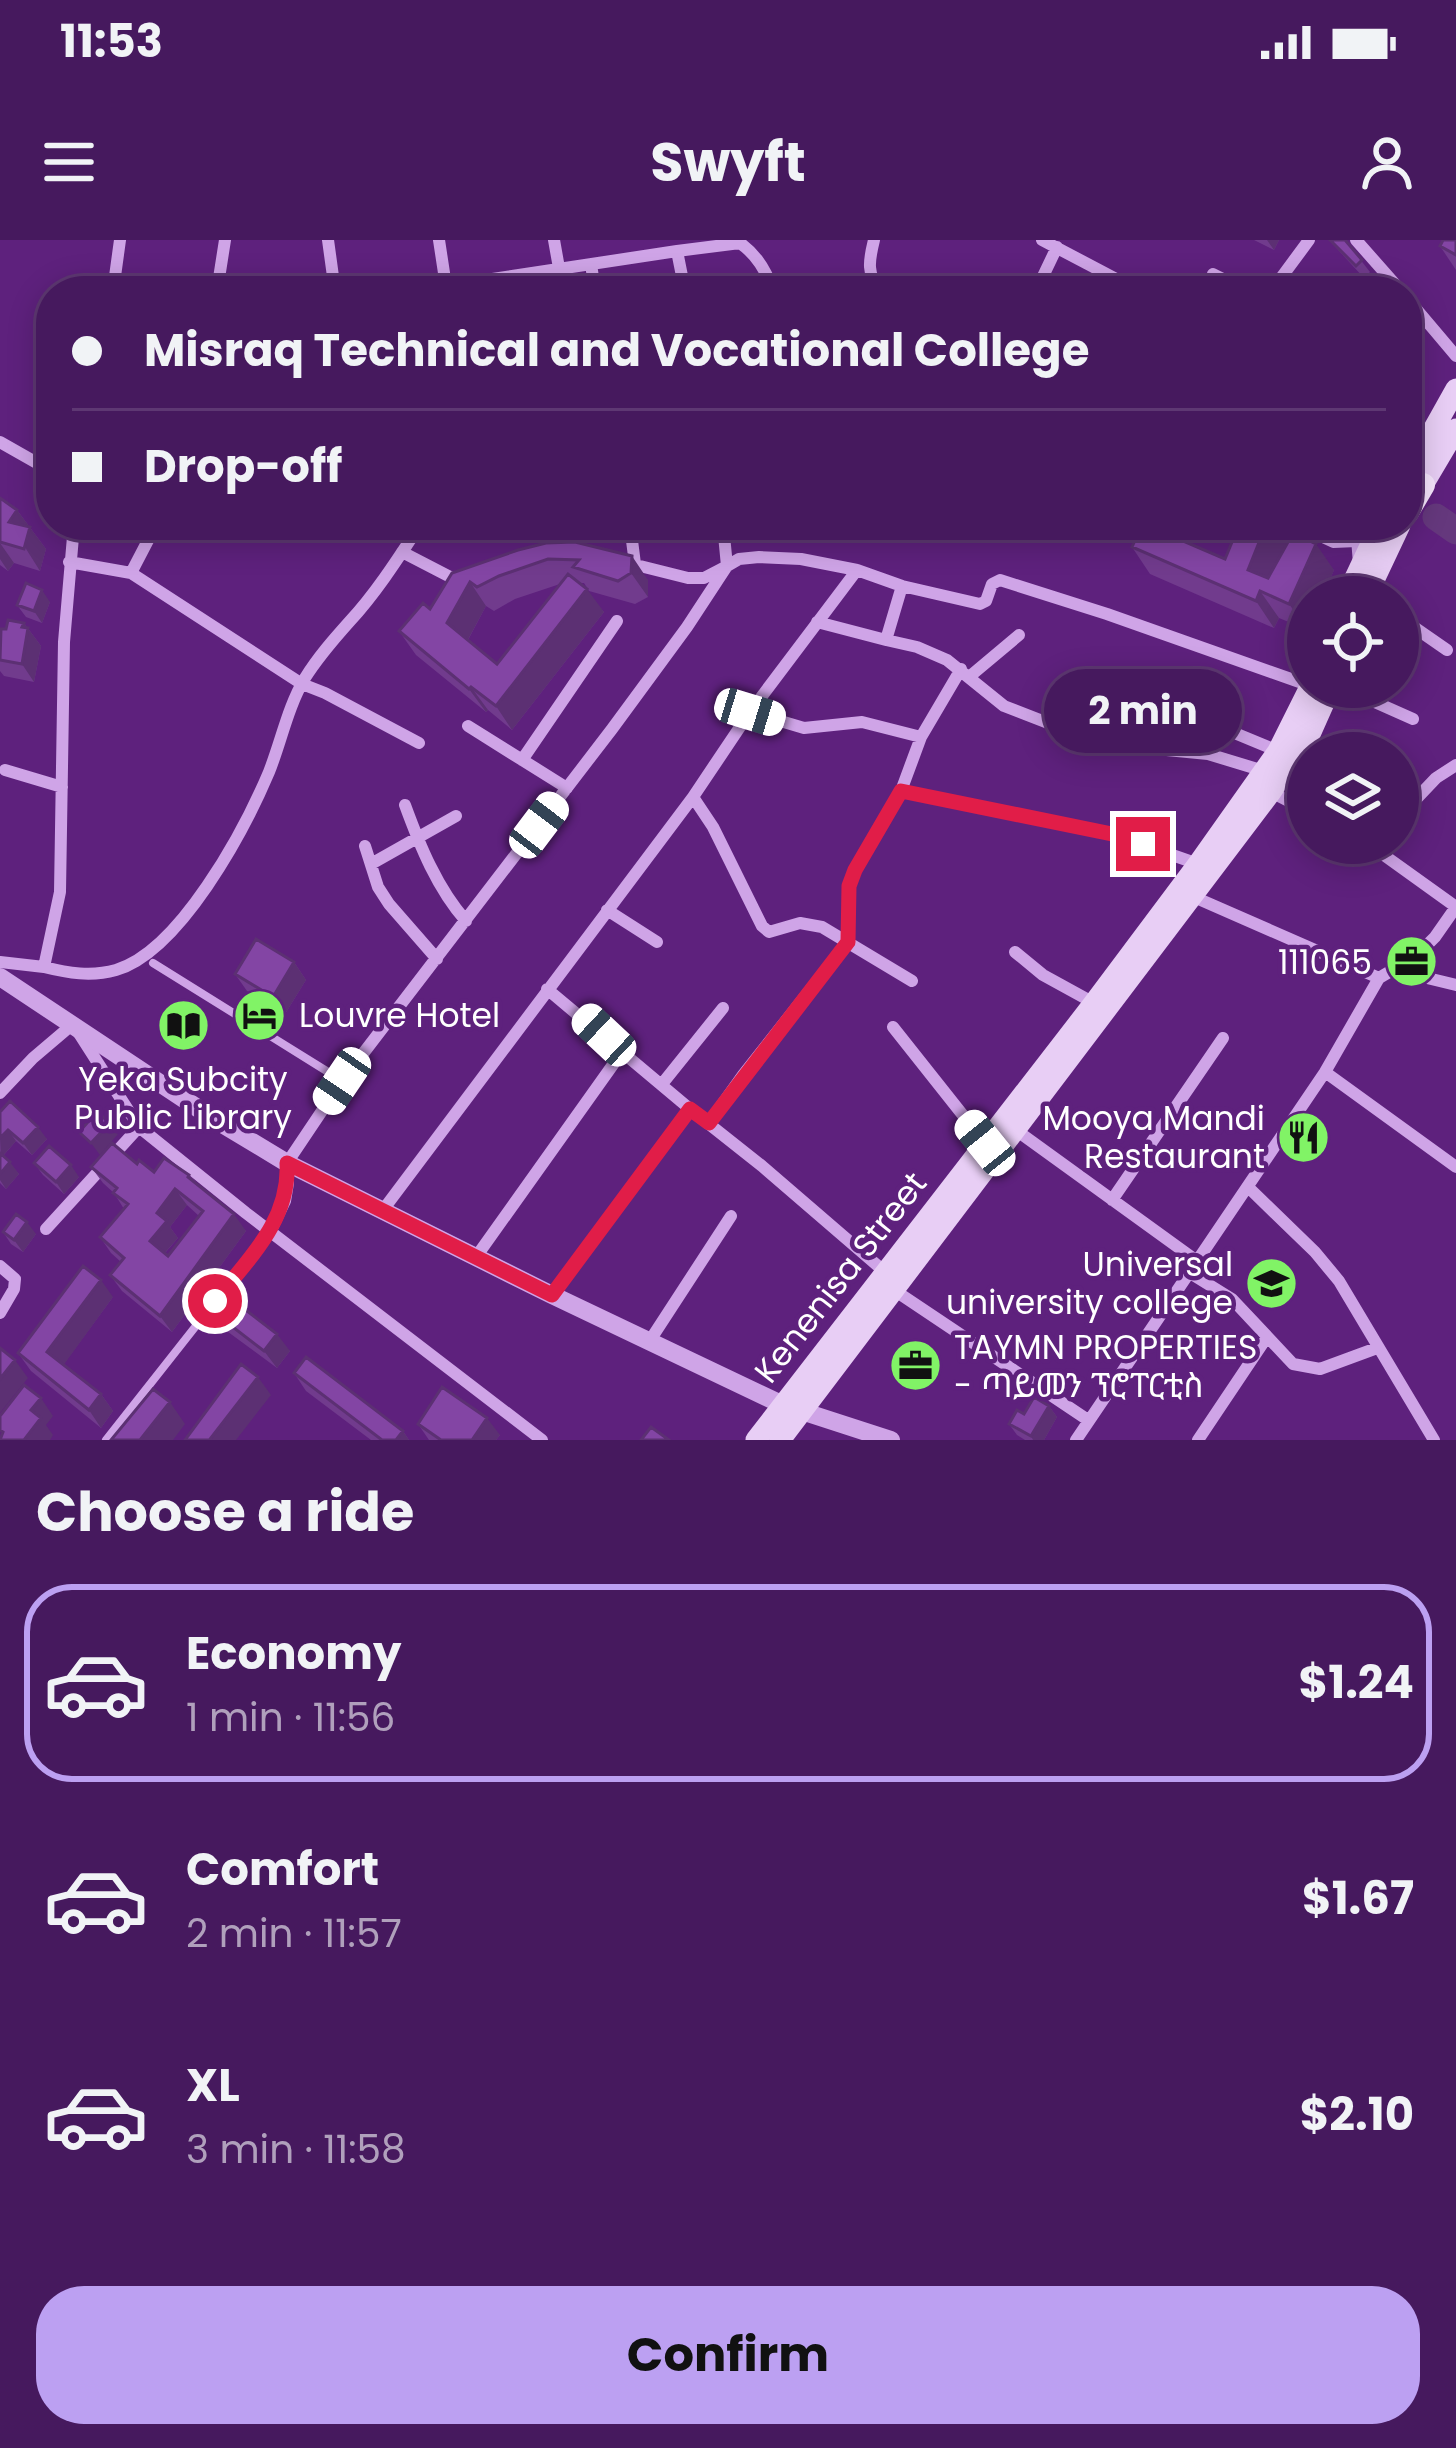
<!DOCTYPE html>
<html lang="en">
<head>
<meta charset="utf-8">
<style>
	:root { --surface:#46195e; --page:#4d2264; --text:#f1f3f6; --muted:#b0a0bc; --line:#5e3873; --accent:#bca0f2 }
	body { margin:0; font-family:Poppins,"Noto Sans Ethiopic",sans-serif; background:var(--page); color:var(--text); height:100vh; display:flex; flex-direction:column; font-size:45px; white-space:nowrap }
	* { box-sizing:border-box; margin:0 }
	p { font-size:39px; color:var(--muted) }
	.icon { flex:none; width:66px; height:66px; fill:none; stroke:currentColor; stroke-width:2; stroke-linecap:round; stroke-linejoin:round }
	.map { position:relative; height:1200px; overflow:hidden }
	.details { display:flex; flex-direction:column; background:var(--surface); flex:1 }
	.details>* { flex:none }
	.hud { position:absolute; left:36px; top:36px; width:1386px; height:264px; border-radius:48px; box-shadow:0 6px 30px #0003,0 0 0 3px var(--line); display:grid; align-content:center; height:264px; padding:0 36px; background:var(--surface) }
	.controls { position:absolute; left:1287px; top:336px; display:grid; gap:24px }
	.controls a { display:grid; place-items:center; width:132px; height:132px; border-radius:50%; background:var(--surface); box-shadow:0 6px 30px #0003,0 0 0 3px var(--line); font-size:60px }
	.end { position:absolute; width:54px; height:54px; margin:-27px; border:15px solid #e11d48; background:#fff; box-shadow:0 0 0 6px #fff }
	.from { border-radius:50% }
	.bubble { position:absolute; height:84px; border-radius:42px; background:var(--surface); box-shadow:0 6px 30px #0003,0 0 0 3px var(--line); font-size:39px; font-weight:700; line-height:84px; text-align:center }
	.car { position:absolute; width:36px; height:72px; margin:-36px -18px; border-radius:15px; box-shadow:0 0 9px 3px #0007; background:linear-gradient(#fff 24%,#345 0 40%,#fff 0 76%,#345 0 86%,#fff 0) }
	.hud b { display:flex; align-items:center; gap:42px; height:114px; font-size:45px }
	.hud b+b { border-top:3px solid var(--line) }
	.hud i { width:30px; height:30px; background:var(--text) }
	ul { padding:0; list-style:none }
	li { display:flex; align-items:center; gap:36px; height:198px; margin:0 24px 18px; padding:0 12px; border:6px solid transparent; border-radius:48px }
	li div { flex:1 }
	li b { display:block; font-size:45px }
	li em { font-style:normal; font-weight:700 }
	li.current { border-color:var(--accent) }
	li>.icon { width:108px; height:108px; stroke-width:1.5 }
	h2 { padding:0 36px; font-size:54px; line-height:144px }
	.action { display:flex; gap:24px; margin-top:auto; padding:24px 36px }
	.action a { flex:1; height:138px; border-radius:48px; background:var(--accent); color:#111; font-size:48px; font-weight:700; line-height:138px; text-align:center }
	.status { display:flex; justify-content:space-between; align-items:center; height:84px; padding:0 60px; background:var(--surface); direction:ltr }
	.status svg { height:33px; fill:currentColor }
	header { display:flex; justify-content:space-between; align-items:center; height:156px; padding:0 36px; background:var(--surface); font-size:54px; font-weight:700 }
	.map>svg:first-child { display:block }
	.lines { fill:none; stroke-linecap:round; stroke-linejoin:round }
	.river { stroke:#65387d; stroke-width:27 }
	.service { stroke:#cfa4e7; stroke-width:8 }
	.minor { stroke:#cfa4e7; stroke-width:12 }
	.tertiary { stroke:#cfa4e7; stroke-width:18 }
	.secondary { stroke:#e8cef5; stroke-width:21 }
	.primary { stroke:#f6e6fd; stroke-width:24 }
	.wall { fill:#713b8d; fill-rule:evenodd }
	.shaded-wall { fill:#5c3073 }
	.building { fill:#8345a4; stroke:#5c3073; stroke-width:3; fill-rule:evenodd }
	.route { stroke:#e11d48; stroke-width:15 }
	.labels { text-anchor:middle; stroke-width:9; stroke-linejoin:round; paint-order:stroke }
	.poi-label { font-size:33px; fill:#fff; stroke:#5e217d; text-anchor:end }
	.street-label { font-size:33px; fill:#fff; stroke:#5e217d }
</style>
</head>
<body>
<div class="status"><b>11:53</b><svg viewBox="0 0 49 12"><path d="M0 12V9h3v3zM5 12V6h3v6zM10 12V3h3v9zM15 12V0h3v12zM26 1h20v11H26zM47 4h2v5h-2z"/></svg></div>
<header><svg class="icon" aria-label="menu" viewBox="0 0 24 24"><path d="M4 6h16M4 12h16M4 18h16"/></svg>Swyft<svg class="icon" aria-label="person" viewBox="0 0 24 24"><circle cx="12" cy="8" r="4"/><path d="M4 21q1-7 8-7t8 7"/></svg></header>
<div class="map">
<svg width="1456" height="1200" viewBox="0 0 1456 1200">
	<rect width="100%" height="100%" fill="#5e217d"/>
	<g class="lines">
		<!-- river -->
		<path class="river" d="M1436,277L1456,291"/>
		<!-- service -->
		<path class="service" d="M1316,285L1318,297L1333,304L1357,303
			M153,723L341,840
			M106,1200L270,992"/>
		<!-- minor -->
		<path class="minor" d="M328,0L335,51
			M439,0L446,46
			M554,0L559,28
			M874,0C869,20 866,35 881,51
			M1042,0L1139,51
			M1356,0L1401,51
			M677,11L740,3C757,15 767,32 773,51
			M591,24L595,51
			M1213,34L1247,51
			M113,51L120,0
			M217,51L225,0
			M413,51L677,11L685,51
			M1036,51L1057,7
			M1267,51L1275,46L1309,0
			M1407,58L1456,116
			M0,202L51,231
			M630,285L635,324
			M1356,285L1359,324
			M402,312L460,342
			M69,322L131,333L156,285
			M624,322L688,338H704L727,326L723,285
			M857,330L902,346L980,364L986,361L992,344L1000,340L1107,374L1308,445
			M131,333L302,444L325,453L419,503
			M1398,376L1447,410
			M817,382L886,400L902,346
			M886,400L917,407L947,420L1004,466L1053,485L1146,508L1208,514L1264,531
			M969,437L1019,395
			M1341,447L1413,479
			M750,472L804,488L862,482L921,497
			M1053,485L1063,452L1069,450L1136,459L1179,470L1278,511
			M468,486L567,548
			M522,520L617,381
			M5,530L62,547
			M901,551L921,497L961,429
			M1271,552L1308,571
			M693,557L713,587L762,686L769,692L800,683L822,687L912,741
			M405,565C420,606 437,648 466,681
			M1398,578L1436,538L1456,525
			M1367,603L1456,667
			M365,606L378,647L389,664L437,719
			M371,624L456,576
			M1194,657L1379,738
			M607,670L657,702
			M1015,712L1043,735L1094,763
			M0,722L44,727L60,652L64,402L74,285
			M44,727C68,733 91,737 116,730C180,711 244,591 269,532C281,502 288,466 305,438C318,417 333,400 350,381C376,353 399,317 420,285
			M1394,730L1456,745
			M547,749L690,869L762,926L885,1032
			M893,787L985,903
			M1325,832L1456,927
			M662,844L723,768
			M0,853L33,818L73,784L139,887L246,973L542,1200
			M709,883L743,835L848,702L849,645L855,630L901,551L1112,594L1198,624
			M1016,890L1197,1021
			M1248,947L1315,1012L1339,1041L1434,1200
			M1112,960L1223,798
			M46,989L139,887
			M270,992L285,961L288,943L287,923L342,841L612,489L687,387L727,326L739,319L759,317L801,319L857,330L750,472L693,557L383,970
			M476,1017L622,812
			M0,1026L15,1039L14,1049L0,1073
			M1190,1033L1232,1059L1293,1124L1320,1129L1377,1108
			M894,1050L1088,1180
			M552,1055L690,869
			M649,1102L731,976
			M1076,1200L1325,832L1379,738L1416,716L1435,697L1456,667
			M1198,1200L1267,1097"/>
		<!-- tertiary -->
		<path class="tertiary" d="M0,737L214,879L287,923L552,1055L783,1165L891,1200"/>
		<!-- secondary -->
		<path class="secondary" d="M1409,233L1456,149
			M1423,245L1456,189
			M1346,357L1380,285
			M1366,357L1400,285
			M756,1200L1094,763L1198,624L1278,511L1310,447
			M780,1200L1271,552L1311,492L1331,447"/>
		<!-- primary -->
		<path class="primary" d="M1407,236L1409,233
			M1407,272L1423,245"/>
	</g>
	<!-- wall -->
	<path class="wall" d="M1254,0H1279L1274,10Z
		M1329,0H1345L1370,32L1364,38Z
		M1456,0V30L1440,6Z
		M1407,72L1421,91L1412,101L1407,96Z
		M0,258L17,270L46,309L40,331L14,323L8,331L0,325Z
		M1141,285H1178L1173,297L1225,319L1296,285L1291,296L1334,330L1308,390L1279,378L1274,388L1150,334L1132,307Z
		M546,303L648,340V357L635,364L589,351L584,343H579L604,372L512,490L488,470L486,472L416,415L399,391L430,369L452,333ZM560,344L497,424L468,400L486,366L494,371L515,359Z
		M50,362L42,383L26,377L17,365Z
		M24,383L41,406L34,442L4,436L0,431V397Z
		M294,722L306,740L285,774L247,751L235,734Z
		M0,872L47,899L32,915L16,901L3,916L19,934L6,949L0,943Z
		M34,923L79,937L64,954L43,935Z
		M91,927L189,935L246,991L172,1092L122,1051L110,1035L121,1022L111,1013L100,997L124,969L114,953L103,943ZM187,965L199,976L168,1016L165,1013L178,998L170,987Z
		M3,992L36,994L23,1012L11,1004Z
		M113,1057L63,1125L101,1154L113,1171L101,1188L31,1131L18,1113Z
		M212,1071L290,1111L277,1128L224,1089Z
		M294,1133L403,1191L409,1200H371L306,1151Z
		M1049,1166L1057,1177L1044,1200H1025L1017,1195L1009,1184L1024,1174Z
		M418,1184L500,1195L496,1200H429Z"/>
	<!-- shaded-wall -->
	<path class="shaded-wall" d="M1267,0H1279L1274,10Z
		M17,270L46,309L40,331L9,282Z
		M1158,285H1178L1171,303Z
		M1266,285H1296L1267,354L1248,330Z
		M0,303L14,323L8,331L0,319Z
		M1316,304L1334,330L1323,357H1308V390L1289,364Z
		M632,316L648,340V357L631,333Z
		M470,342L486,366L464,407L447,383Z
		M587,349L604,372L512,490L496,466Z
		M42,350L50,362L42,383L34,371Z
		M1260,351L1279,378L1274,388L1256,361Z
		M24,383L41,406L34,442L22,424Z
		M471,447L488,470L486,472L469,449Z
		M294,722L306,740L285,774L273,757Z
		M110,883L118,894L100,915L91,903Z
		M38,887L47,899L32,915L23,903Z
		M8,890L16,901L1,918L0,898Z
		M10,922L19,934L6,949L0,940V934Z
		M71,925L79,937L64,954L56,942Z
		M175,949L187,965L170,987L178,998L161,1017L150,1001L157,973Z
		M234,974L246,991L172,1092L160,1076Z
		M27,982L36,994L23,1012L14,1000Z
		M101,1040L113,1057L60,1130L47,1112Z
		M277,1094L290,1111L277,1128L264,1111Z
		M15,1120L28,1138L0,1173V1139Z
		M258,1137L271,1155L236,1200H211Z
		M101,1154L113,1171L101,1188L89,1170Z
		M41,1158L53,1176L46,1185L53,1195L50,1200H24L31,1170Z
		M170,1162L185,1184L173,1200H140Z
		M1049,1166L1057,1177L1044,1200H1033L1031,1196Z
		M487,1178L500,1195L496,1200H472Z
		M403,1191L409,1200H396Z"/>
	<!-- building -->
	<path class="building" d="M1330,0H1345L1362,20L1356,26Z
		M1443,0H1456V15L1440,6Z
		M0,258L17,270L9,282L30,287L24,309L0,302Z
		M1142,285H1146L1225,319L1239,285H1266L1248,330L1268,338L1293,293L1316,304L1289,364L1260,351L1256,361L1132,307Z
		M575,302L632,316L631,333L618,341L573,327L579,320L548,319L499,336L477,347L470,342L447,383L497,424L568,334L587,349L496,466L471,447L469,449L399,391L423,363L430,369L452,333L518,310L546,303Z
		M26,343L42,350L34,371L17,365Z
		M8,380L24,383L22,387L28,388L22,424L0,420L1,389H6Z
		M256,699L294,722L273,757L235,734Z
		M10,861L38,887L23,903L8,890L0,898V872Z
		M97,872L110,883L91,903L79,892Z
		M112,903L137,924L139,920L154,932L164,918L189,935L188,937L234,974L160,1076L110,1035L124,1018L100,997L128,964L113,953L117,948L91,927ZM175,949L203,971L168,1016L150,1001L167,981L157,973Z
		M49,906L71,925L56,942L34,923Z
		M0,913L10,922L0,934Z
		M16,974L27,982L14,1000L3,992Z
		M83,1026L101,1040L47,1112L101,1154L89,1170L18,1113Z
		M225,1054L277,1094L264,1111L212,1071Z
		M0,1108L15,1120L0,1139Z
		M306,1117L403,1191L396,1200H382L294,1133Z
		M241,1124L258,1137L210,1199L211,1200H185Z
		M24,1145L41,1158L31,1170L41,1178L24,1200H0L3,1192L0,1190V1176Z
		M442,1147L487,1178L472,1200H441L418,1184Z
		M153,1149L170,1162L140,1200H111Z
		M1034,1157L1049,1166L1031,1196L1009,1184L1017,1170L1024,1174Z
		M651,1187L669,1200H641Z"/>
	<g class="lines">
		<!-- route -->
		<path class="route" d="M215,1061C249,1018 290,981 287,923L552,1055L690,869L709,883L848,702L849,646L855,630L901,551L1112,594L1143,604"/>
	</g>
	<!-- icons -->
	<defs>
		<symbol id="office-disc" viewBox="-11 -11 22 22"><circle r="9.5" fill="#81f366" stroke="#5e217d"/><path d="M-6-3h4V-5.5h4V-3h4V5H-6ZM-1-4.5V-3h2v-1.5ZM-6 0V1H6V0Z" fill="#111"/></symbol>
		<symbol id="hotel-disc" viewBox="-11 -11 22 22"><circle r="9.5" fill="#81f366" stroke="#5e217d"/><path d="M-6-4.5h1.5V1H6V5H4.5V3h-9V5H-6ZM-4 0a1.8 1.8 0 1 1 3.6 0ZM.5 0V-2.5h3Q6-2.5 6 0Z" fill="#111"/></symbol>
		<symbol id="library-disc" viewBox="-11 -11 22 22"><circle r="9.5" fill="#81f366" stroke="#5e217d"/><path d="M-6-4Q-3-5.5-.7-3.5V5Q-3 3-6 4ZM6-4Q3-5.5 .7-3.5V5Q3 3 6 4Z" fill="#111"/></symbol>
		<symbol id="restaurant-disc" viewBox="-11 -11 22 22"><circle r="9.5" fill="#81f366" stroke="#5e217d"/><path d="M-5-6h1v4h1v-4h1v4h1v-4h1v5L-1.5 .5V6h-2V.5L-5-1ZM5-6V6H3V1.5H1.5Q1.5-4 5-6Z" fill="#111"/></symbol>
		<symbol id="school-disc" viewBox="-11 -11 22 22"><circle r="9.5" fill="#81f366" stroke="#5e217d"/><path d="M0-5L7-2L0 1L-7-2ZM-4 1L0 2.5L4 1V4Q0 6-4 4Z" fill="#111"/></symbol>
	</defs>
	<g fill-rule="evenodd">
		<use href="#office-disc" x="1382" y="692" width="59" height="59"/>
		<use href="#hotel-disc" x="230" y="746" width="59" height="59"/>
		<use href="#library-disc" x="154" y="756" width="59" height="59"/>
		<use href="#restaurant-disc" x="1274" y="868" width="59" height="59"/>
		<use href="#school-disc" x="1242" y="1014" width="59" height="59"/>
		<use href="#office-disc" x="886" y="1096" width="59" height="59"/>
	</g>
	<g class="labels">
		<!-- poi labels -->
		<g class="poi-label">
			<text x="1372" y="734">111065</text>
			<text x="299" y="787" text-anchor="start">Louvre Hotel</text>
			<text x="183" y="851" text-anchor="middle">Yeka Subcity<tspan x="183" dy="38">Public Library</tspan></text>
			<text x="1265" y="890">Mooya Mandi<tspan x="1265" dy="38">Restaurant</tspan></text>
			<text x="1233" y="1036">Universal<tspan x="1233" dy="38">university college</tspan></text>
			<text x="954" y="1119" text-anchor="start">TAYMN PROPERTIES<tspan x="954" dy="38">- ጣይመን ፕሮፐርቲስ</tspan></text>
		</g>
		<!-- street labels -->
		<g class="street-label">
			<text transform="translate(840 1037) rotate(-52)" y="12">Kenenisa Street</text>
		</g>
	</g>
</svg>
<div class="controls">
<a><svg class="icon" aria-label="locate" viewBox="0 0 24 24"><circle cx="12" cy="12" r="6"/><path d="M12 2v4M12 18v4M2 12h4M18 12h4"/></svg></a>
<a><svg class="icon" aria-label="layers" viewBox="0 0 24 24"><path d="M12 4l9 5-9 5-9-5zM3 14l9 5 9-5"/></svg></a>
</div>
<i class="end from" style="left:215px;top:1061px"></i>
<i class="end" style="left:1143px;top:604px"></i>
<div class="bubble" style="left:1044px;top:429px;width:198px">2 min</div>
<i class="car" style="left:750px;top:472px;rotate:107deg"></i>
<i class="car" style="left:539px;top:585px;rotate:37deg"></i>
<i class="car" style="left:604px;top:795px;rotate:313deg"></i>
<i class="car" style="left:342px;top:841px;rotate:214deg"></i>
<i class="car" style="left:985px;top:903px;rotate:321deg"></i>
<div class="hud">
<b><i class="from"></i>Misraq Technical and Vocational College</b>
<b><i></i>Drop-off</b>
</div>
</div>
<section class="details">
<h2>Choose a ride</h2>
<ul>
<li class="current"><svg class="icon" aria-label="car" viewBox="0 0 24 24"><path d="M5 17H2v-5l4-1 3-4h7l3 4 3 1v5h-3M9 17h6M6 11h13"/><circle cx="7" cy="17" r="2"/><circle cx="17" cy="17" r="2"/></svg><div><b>Economy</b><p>1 min · 11:56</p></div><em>$1.24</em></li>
<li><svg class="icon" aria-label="car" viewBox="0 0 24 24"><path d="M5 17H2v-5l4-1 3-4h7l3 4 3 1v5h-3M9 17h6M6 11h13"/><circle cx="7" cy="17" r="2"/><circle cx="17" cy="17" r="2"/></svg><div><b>Comfort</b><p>2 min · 11:57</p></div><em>$1.67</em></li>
<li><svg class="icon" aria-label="car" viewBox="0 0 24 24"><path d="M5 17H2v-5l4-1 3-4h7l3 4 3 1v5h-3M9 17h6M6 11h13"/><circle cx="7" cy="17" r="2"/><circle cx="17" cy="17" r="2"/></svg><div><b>XL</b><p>3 min · 11:58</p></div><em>$2.10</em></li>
</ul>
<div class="action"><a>Confirm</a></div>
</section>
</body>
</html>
